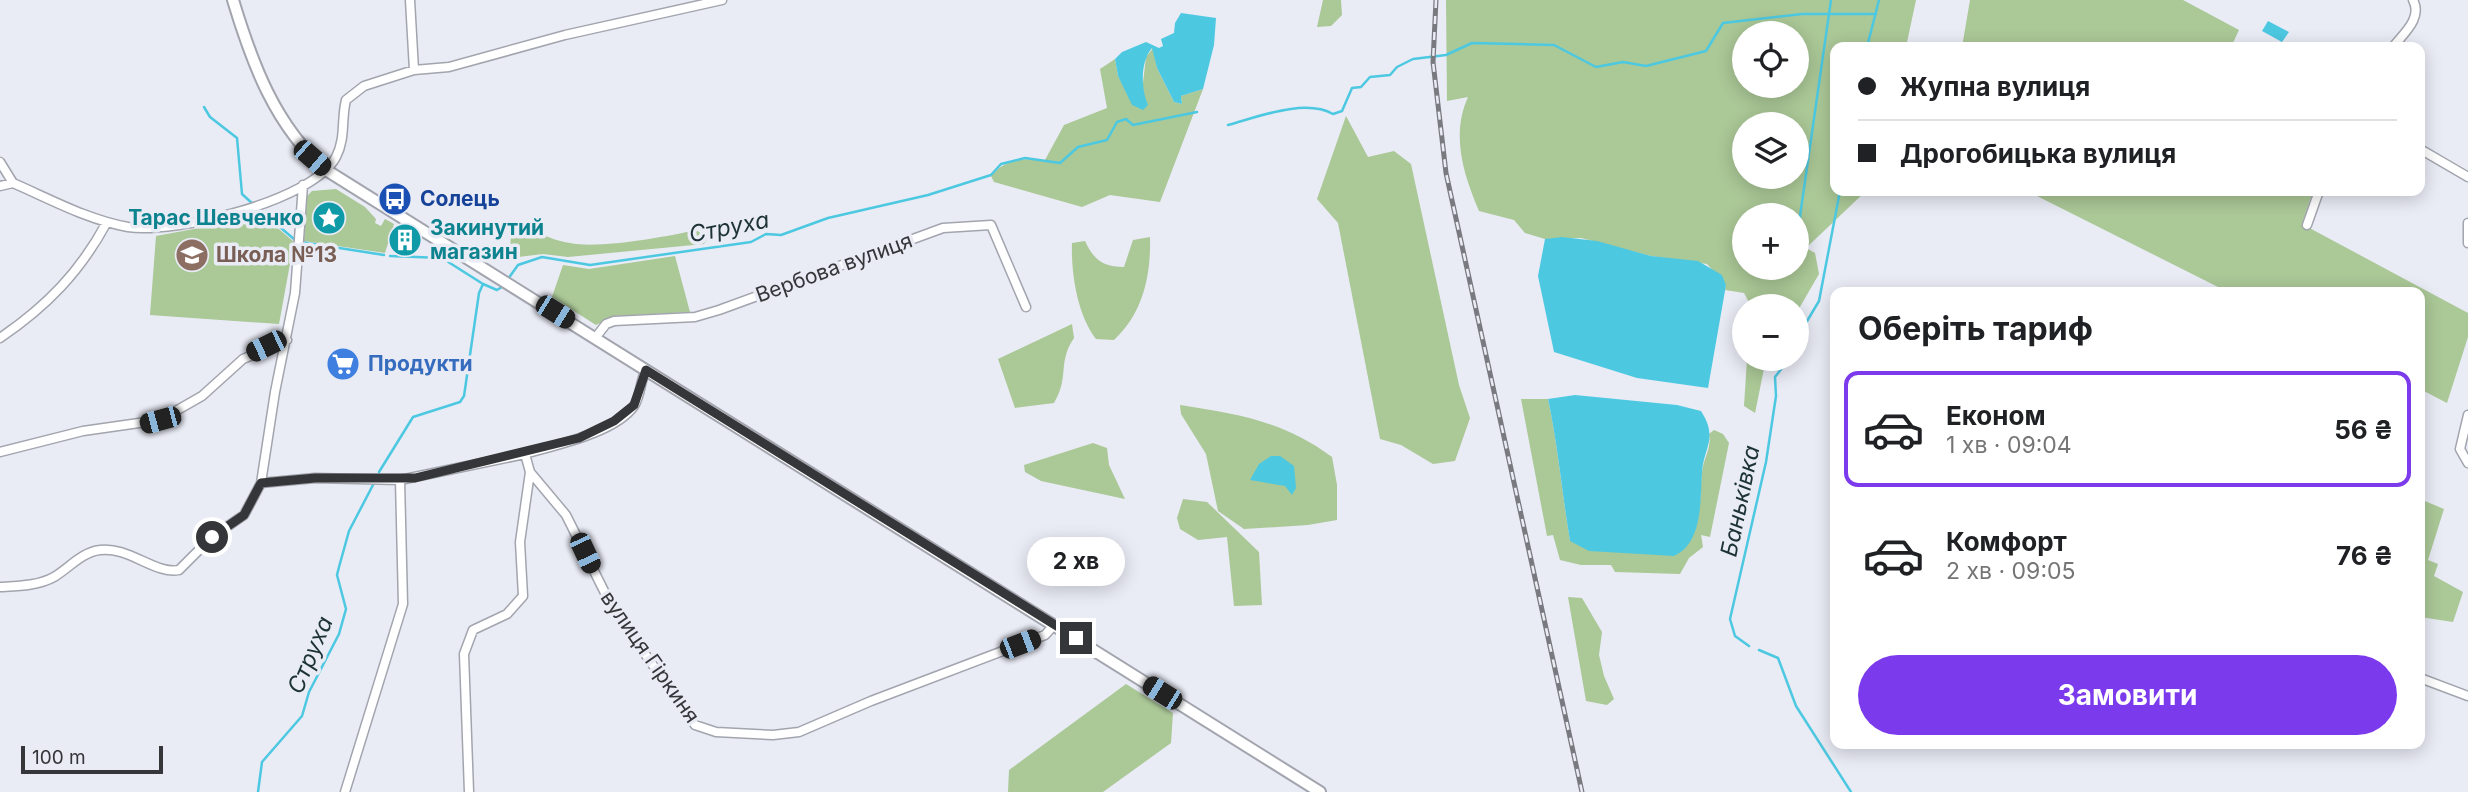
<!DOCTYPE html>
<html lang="uk">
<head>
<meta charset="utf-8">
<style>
	:root { --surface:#fff; --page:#f6f6f6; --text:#202124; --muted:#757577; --line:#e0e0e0; --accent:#7c3aed }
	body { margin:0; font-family:Inter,sans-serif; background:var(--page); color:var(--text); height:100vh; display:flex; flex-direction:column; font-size:26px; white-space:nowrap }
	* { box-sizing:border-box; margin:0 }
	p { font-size:23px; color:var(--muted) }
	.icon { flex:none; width:38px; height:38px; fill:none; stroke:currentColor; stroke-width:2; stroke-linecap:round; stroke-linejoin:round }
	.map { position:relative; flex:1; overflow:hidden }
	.details { position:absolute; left:1830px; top:287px; width:595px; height:462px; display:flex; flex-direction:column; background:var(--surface); border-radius:14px; box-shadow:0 4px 18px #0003 }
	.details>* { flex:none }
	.hud { position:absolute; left:1830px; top:42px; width:595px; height:154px; border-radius:14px; box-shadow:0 4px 18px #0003; display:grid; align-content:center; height:154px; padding:0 28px; background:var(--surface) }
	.controls { position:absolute; left:1732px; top:21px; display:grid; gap:14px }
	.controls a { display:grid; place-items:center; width:77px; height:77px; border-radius:50%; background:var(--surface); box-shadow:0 4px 18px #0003; font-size:35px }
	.scale { position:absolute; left:21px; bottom:18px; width:142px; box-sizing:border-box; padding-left:7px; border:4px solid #353639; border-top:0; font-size:19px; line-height:24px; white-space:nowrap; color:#353639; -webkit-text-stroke:5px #e9ebf5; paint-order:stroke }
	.end { position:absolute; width:32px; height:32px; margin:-16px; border:9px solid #353639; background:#fff; box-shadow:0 0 0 4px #fff }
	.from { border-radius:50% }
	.bubble { position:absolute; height:49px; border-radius:24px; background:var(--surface); box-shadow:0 4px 18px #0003; font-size:23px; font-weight:700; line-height:49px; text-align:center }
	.car { position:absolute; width:21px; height:42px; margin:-21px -10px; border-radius:9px; box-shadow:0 0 5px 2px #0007; background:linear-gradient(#222 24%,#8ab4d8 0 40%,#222 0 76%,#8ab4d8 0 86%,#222 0) }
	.hud b { display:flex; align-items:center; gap:24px; height:66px; font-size:26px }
	.hud b+b { border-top:2px solid var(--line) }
	.hud i { width:18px; height:18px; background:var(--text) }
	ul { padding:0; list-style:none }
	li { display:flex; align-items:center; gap:21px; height:116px; margin:0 14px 10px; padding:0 14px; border:4px solid transparent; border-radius:14px }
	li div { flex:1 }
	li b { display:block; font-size:26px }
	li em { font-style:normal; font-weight:700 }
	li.active { border-color:var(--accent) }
	li>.icon { width:63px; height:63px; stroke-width:1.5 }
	h2 { padding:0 28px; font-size:32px; line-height:84px }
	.cta { display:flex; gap:14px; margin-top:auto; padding:14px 28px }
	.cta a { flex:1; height:80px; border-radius:42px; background:var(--accent); color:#fff; font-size:28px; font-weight:700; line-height:80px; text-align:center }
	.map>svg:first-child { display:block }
	.green { fill:#abc897; fill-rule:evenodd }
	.water { fill:#4dc8e1 }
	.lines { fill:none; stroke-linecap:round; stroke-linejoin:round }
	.stream { stroke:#4dc8e1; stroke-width:2.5 }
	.street-casing { stroke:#a2a5ae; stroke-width:11 }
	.secondary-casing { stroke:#a2a5ae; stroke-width:14 }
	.street { stroke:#fff; stroke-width:8 }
	.secondary { stroke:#fff; stroke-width:10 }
	.rail-casing { stroke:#787a7f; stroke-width:5 }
	.rail { stroke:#e9ebf5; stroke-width:2.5; stroke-dasharray:8; stroke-linecap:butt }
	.route { stroke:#353639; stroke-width:9 }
	.labels { text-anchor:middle; stroke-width:7; stroke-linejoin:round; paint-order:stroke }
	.transit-label { font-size:21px; font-weight:bold; fill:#164399; stroke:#e9ebf5; text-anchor:start }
	.culture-label { font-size:21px; font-weight:bold; fill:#0d838f; stroke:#e9ebf5; text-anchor:end }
	.education-label { font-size:21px; font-weight:bold; fill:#785e54; stroke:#e9ebf5; text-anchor:start }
	.street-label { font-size:21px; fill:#353639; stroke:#e9ebf5 }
	.shop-label { font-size:21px; font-weight:bold; fill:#366cbe; stroke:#e9ebf5; text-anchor:start }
	.water-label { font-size:23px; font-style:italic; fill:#1c3236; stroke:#e9ebf5 }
</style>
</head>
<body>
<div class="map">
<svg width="2468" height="792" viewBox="0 0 2468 792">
	<rect width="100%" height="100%" fill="#e9ebf5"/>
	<!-- green -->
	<path class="green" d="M1323,0H1341L1342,15L1331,26L1317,27Z
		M1446,0H1916L1906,47H1836V191H1866L1806,248L1815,253L1819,274L1797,312V306H1751L1744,293L1725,290L1726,285L1707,264L1651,256L1581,238L1545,239L1525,233L1514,220L1479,211C1463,173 1451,135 1468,97L1447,101ZM1745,33H1797V86H1745ZM1745,124H1797V177H1745ZM1745,215H1797V268H1745Z
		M1970,0H2183L2239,30L2231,47H1962Z
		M1153,48L1157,68L1174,102L1182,104L1181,96L1203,89L1160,202L1110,195L1082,207L994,182L991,176C1005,159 1024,158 1045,160L1064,125L1107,108L1100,69L1115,59L1118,76L1126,90L1142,91L1146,57Z
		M1346,116L1368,157L1394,151L1411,164L1459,385L1470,418L1455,461L1433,464L1401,445L1380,439L1338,223L1317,199Z
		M336,189L365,207L376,219L375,223L381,226L385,219L394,224L385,253L304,241L307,196L312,191Z
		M2027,191H2313L2302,224L2468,313V337L2447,403L2420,389V292H2228Z
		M259,212L294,242L279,324L150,315L156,236L226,223Z
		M511,229C539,229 545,239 570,243C598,249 666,237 696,230L708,238L704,244L568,257L543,254L510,258Z
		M1150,237C1151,276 1143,313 1114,340L1096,339C1077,314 1071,273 1072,243L1085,241C1094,260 1103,267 1124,267L1133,240Z
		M675,256L690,312L615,316L596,325L552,297L563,265L589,269Z
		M1072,324L1074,338C1057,363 1070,376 1054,403L1015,408L998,359Z
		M1747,359H1766L1755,413L1744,406Z
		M1521,399H1548C1558,446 1562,493 1570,541L1696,518C1702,502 1700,489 1702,473C1703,458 1712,449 1709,434L1714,430L1723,434L1729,443L1710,537L1701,535L1703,547L1689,558L1680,574L1615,572L1611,565H1581L1560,560L1553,535L1547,536Z
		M1180,405C1238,414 1283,421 1332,457L1337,485V520L1308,525L1244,529L1218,511L1206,454L1181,414Z
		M1093,443L1107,448L1109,465L1125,499L1041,481L1025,472L1024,465Z
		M1183,499L1207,502L1259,552L1262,605L1234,606L1227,537L1198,540L1180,529L1177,518Z
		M2420,499L2444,509L2428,560L2438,564L2434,576L2463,592L2453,622L2420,617Z
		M1568,597L1582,598L1602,632L1599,655L1604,676L1614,699L1607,705L1586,701Z
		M1126,684L1173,713L1171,743L1103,792H1008L1009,770Z"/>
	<!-- water -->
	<path class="water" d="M1181,13L1216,18L1214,45L1203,89L1181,96L1182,104L1174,102L1157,68L1152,48C1140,62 1141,89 1148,105L1143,110L1132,105L1118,76L1115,59L1122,52L1146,42L1159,48L1163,46L1161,39L1174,33L1175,23Z
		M2268,21L2289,32L2282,42L2262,31Z
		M1562,237L1597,241L1651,256L1698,261L1722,275L1726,285L1708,388L1637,378L1554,352L1538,276L1545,239Z
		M1575,395L1677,405L1701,411C1719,439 1703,448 1702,473C1700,501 1703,543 1674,556L1589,551L1570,541C1562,493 1558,446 1548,399Z
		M1271,456H1280L1294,466L1296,488L1292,495L1285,486L1250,480L1259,464Z"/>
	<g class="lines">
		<!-- stream -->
		<path class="stream" d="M1867,47L1879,0
			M204,107L210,117L237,138L242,194L254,205
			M1228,125C1258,117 1305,98 1333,114L1342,111L1352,88L1361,87L1370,77L1390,75L1397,67L1413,59L1446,55L1472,43L1554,45L1596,67L1623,62L1646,66L1706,51L1723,23L1802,14H1876
			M259,209L295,240
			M1797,237L1831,0
			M301,242L384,255
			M390,256L442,258L483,284
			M508,279L518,265L542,257L590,265L751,242L766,234L781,235L828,218L928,195L991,175L1001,164L1025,158L1060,163L1078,147L1107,140L1117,122L1126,119L1133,125L1197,112
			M1797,338L1819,301L1840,191
			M379,472L413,417L460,402L464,396L479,293L483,284L497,290L505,285
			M1749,646L1735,636L1730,619L1766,462L1776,396L1775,377L1789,359
			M1759,650L1778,658L1796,706L1851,792
			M258,792L262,762L302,716L309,692L339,634L346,609L337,575L339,567L349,531L374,483"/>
		<defs>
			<path id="street" d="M410,0L414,70
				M2393,47C2403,34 2423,18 2413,0
				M2420,149L2468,177
				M0,162L13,183
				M0,186L13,183C50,199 88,220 128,227C175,234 313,201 336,157C346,138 341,119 346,100L364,86L414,70L449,67L565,35L722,0
				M2468,223V243
				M2307,225L2319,191
				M596,337L606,324L614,321L695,317L719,310L943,228L991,225L1026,307
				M0,338C47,306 80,272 107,222
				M2468,415L2460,449L2468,463
				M0,452L83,431L160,420L202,396L243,359L287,340
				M525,454C555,445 615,433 634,406C641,395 640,381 646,370
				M261,483L315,478L400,480L525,454L530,472L566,515L612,607L695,725L716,732L773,735L799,732L871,701L1045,635L1055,624
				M0,587C17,586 38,586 54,577C69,568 82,552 100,550C128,546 156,575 179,570L212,537L244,515L261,483L275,392L295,293L303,185
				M2420,678L2468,696
				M345,792L403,604L400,480
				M469,792L464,654L473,630L507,614L523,596L520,542L530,472"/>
			<path id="secondary" d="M233,0C252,63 275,126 326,170L1320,792"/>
		</defs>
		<!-- street casing -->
		<use href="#street" class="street-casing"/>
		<!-- secondary casing -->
		<use href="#secondary" class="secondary-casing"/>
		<!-- street -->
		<use href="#street" class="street"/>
		<!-- secondary -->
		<use href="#secondary" class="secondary"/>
		<defs>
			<path id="rail" d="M1436,0L1433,62L1446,173L1582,792"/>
		</defs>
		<!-- rail casing -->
		<use href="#rail" class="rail-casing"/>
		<!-- rail -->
		<use href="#rail" class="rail"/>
	</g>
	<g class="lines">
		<!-- route -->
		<path class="route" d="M212,537L244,515L261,483L315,478H415L579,438L614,421L634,405L646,370L1076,638"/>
	</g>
	<!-- icons -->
	<defs>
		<symbol id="bus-disc" viewBox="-11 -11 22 22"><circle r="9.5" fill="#1a4fb4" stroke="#e9ebf5"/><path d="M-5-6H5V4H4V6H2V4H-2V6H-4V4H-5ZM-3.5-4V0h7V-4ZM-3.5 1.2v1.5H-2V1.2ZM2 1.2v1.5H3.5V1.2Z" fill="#fff"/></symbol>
		<symbol id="sight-disc" viewBox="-11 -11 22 22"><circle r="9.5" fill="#0f9aa8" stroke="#e9ebf5"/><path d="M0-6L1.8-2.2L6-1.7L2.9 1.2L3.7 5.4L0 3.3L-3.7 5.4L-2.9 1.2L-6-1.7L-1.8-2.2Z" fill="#fff"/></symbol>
		<symbol id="building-disc" viewBox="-11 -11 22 22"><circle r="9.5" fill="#0f9aa8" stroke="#e9ebf5"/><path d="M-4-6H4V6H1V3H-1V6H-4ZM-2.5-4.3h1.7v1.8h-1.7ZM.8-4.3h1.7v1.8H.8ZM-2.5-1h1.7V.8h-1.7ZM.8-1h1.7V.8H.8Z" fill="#fff"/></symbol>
		<symbol id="school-disc" viewBox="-11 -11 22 22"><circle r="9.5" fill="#8d6e63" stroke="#e9ebf5"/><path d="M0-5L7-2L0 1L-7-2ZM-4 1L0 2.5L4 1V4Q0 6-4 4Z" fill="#fff"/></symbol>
		<symbol id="supermarket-disc" viewBox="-11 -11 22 22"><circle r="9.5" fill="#3f7fe0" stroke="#e9ebf5"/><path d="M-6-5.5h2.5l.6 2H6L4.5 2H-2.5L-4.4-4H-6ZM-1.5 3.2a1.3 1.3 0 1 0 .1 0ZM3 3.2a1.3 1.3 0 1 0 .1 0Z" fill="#fff"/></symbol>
	</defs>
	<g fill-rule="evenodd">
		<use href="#bus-disc" x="376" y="180" width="38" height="38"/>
		<use href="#sight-disc" x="310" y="199" width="38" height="38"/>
		<use href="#building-disc" x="386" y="221" width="38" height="38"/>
		<use href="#school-disc" x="173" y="236" width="38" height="38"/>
		<use href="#supermarket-disc" x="324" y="345" width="38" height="38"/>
	</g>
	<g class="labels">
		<!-- transit labels -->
		<g class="transit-label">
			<text x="420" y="206">Солець</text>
		</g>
		<!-- culture labels -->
		<g class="culture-label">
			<text x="304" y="225">Тарас Шевченко</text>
			<text x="430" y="235" text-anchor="start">Закинутий<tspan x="430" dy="24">магазин</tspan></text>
		</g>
		<!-- education labels -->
		<g class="education-label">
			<text x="216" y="262">Школа №13</text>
		</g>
		<!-- street labels -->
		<g class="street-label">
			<text transform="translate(834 268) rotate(-20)" y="7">Вербова вулиця</text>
			<text transform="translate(650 657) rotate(55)" y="7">вулиця Гіркиня</text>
		</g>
		<!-- shop labels -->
		<g class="shop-label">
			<text x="368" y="371">Продукти</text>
		</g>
		<!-- water labels -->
		<g class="water-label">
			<text transform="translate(729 227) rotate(-11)" y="8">Струха</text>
			<text transform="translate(1740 501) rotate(-78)" y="8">Баньківка</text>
			<text transform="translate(310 655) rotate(-67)" y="8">Струха</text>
		</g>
	</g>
</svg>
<div class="controls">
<a><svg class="icon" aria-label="locate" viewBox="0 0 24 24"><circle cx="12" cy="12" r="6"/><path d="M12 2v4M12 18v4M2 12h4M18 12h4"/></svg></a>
<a><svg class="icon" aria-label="layers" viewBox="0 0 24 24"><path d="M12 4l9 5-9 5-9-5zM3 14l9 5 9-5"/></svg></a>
<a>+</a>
<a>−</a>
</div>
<div class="scale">100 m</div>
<i class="end from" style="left:212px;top:537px"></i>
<i class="end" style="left:1076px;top:638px"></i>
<div class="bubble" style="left:1027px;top:537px;width:98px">2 хв</div>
<i class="car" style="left:312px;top:158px;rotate:131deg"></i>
<i class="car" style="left:555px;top:312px;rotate:122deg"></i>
<i class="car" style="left:266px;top:346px;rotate:244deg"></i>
<i class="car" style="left:160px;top:420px;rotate:255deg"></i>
<i class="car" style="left:585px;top:553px;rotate:155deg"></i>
<i class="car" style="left:1020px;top:644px;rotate:69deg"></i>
<i class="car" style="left:1162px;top:693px;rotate:302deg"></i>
<div class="hud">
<b><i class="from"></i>Жупна вулиця</b>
<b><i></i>Дрогобицька вулиця</b>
</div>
<section class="details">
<h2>Оберіть тариф</h2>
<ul>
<li class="active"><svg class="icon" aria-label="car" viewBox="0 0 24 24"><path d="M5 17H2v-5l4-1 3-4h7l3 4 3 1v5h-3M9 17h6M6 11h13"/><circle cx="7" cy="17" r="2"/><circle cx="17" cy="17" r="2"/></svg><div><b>Економ</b><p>1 хв · 09:04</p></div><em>56 ₴</em></li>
<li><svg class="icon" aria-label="car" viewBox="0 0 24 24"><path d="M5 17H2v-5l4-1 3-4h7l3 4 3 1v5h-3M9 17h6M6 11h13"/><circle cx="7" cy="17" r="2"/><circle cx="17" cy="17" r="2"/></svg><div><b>Комфорт</b><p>2 хв · 09:05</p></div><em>76 ₴</em></li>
</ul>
<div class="cta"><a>Замовити</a></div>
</section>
</div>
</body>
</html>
